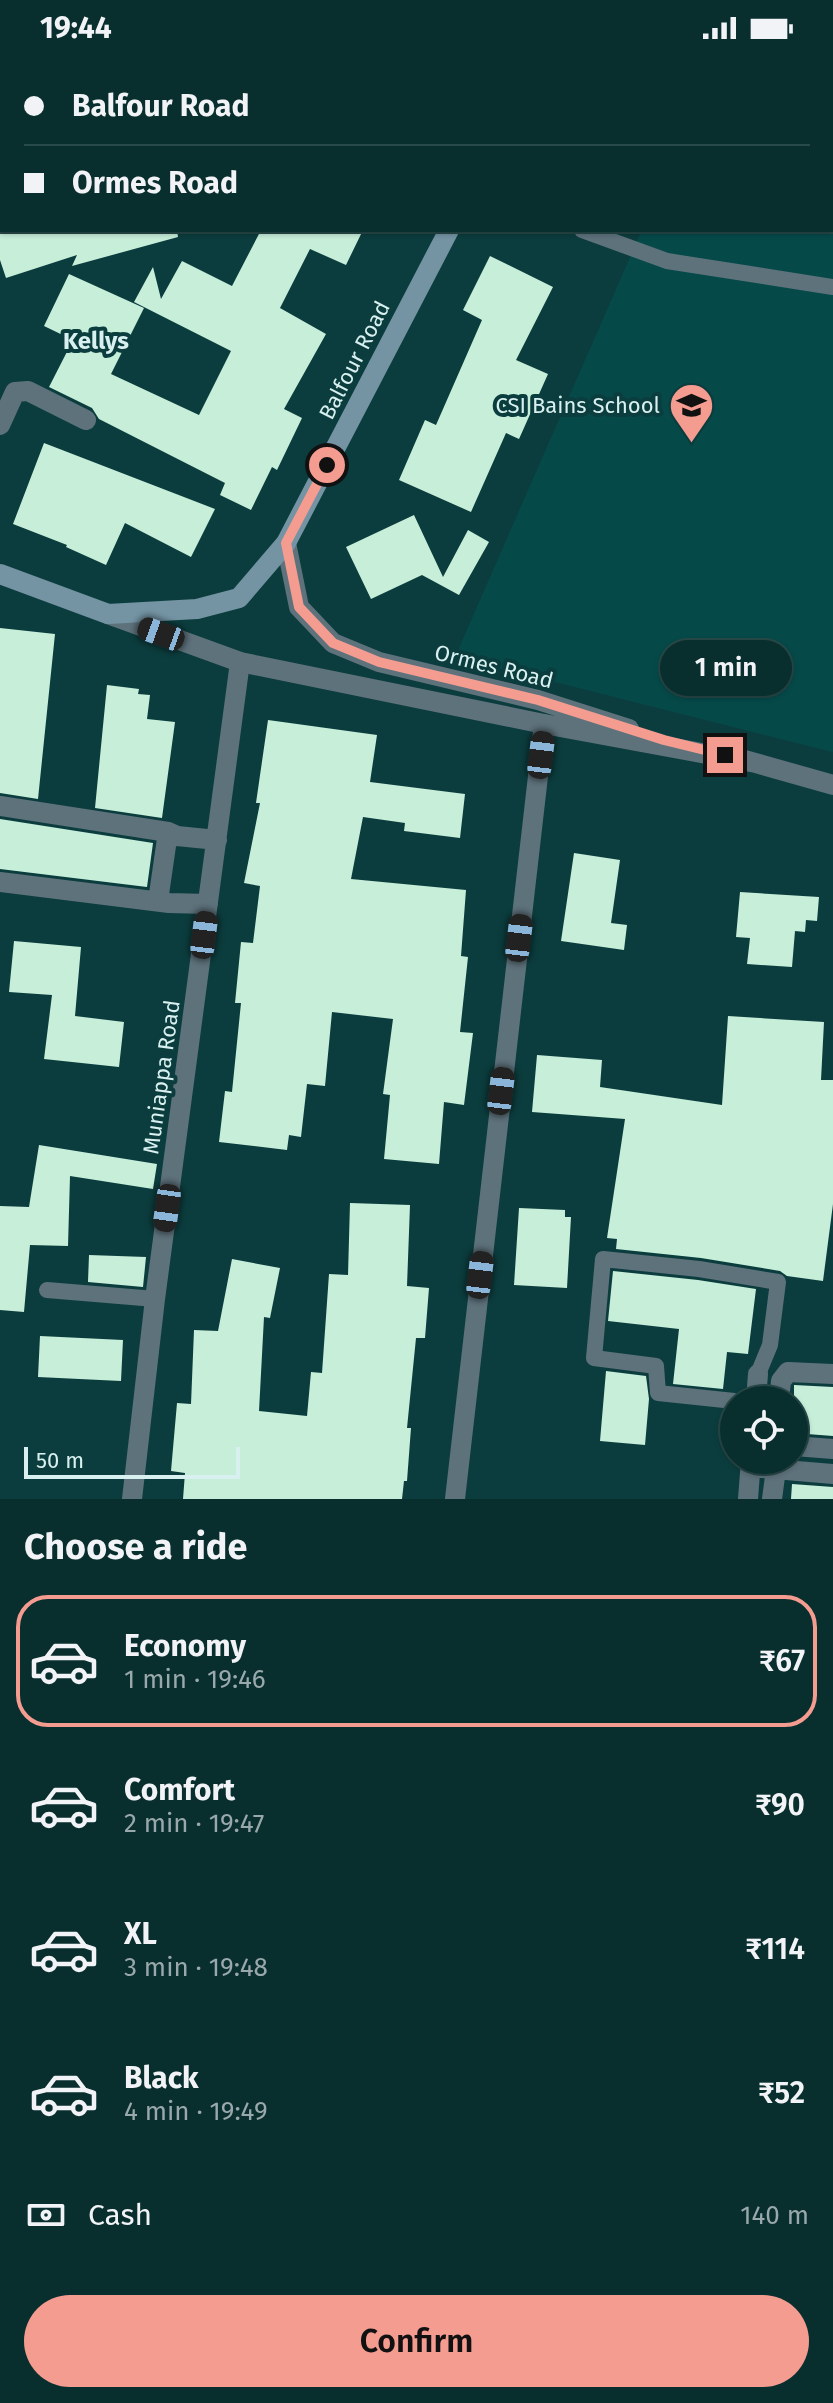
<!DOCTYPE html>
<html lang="en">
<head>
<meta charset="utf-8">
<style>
	:root { --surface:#092e2e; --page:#123636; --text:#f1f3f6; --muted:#99a8aa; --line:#294a4a; --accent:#f59c91 }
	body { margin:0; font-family:"Fira Sans",sans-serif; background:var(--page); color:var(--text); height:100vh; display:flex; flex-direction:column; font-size:30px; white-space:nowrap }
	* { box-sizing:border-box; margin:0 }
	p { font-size:26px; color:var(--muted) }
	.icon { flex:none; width:44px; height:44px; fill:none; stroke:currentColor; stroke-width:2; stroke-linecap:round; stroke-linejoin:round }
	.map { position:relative; height:1443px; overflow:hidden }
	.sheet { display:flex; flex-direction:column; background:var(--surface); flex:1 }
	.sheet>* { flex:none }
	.banner { position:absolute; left:0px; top:0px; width:834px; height:176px; box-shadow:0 2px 6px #0004,0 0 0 2px var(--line); display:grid; align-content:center; height:176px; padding:0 24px; background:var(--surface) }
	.controls { position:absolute; left:720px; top:1330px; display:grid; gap:16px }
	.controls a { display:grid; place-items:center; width:88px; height:88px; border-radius:50%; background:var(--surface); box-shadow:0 2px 6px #0004,0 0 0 2px var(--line); font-size:40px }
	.scale { position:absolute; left:24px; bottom:20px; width:216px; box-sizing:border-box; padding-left:8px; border:4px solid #d9f0f0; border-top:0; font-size:22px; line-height:28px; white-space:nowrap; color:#d9f0f0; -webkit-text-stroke:6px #0c3d3e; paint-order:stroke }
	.end { position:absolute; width:36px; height:36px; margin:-18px; border:10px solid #f59c91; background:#111; box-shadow:0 0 0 4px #111 }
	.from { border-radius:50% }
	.bubble { position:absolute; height:56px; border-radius:28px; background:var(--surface); box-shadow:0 2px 6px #0004,0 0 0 2px var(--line); font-size:26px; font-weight:600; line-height:56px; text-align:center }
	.car { position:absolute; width:24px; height:48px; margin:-24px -12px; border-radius:10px; box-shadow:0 0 6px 2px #0007; background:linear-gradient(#222 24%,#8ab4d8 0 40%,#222 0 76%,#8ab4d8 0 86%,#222 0) }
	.banner b { display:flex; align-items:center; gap:28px; height:76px; font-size:30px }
	.banner b+b { border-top:2px solid var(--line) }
	.banner i { width:20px; height:20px; background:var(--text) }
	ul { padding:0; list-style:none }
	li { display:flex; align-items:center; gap:24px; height:132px; margin:0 16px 12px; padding:0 8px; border:4px solid transparent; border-radius:32px }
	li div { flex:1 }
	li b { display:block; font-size:30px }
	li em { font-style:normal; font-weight:600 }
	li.on { border-color:var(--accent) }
	li>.icon { width:72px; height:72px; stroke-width:1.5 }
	h2 { padding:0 24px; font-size:36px; line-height:96px }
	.pay { display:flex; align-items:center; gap:20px; height:88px; padding:0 24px; font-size:30px }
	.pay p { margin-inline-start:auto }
	.action { display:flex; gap:16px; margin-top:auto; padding:16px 24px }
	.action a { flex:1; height:92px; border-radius:48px; background:var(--accent); color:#111; font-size:32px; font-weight:600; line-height:92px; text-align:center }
	.status { display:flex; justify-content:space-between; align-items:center; height:56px; padding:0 40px; background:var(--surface); direction:ltr }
	.status svg { height:22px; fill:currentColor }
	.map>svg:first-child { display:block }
	.built { fill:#064949 }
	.building { fill:#c6eed9 }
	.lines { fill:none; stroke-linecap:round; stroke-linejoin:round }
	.service { stroke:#5e727c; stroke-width:16 }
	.minor { stroke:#5e727c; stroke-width:20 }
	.tertiary { stroke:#5e727c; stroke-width:20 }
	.secondary { stroke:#7494a4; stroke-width:20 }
	.route { stroke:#f59c91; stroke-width:10 }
	.labels { text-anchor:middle; stroke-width:8; stroke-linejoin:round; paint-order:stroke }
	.street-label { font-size:22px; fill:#d9f0f0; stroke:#0c3d3e }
	.poi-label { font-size:22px; fill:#d9f0f0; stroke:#0c3d3e; text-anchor:end }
	.neighbourhood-label { font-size:24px; font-weight:bold; fill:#d9f0f0; stroke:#0c3d3e }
</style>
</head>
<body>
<div class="status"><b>19:44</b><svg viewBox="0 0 49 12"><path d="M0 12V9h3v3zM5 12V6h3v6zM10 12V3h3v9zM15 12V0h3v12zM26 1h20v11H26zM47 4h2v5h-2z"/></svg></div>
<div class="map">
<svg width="833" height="1443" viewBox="0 0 833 1443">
	<rect width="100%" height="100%" fill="#0c3d3e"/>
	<!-- built -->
	<path class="built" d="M718,0H833V696L455,601L642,174H832V2H717Z"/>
	<!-- building -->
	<path class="building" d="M0,174H177L178,181L72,210L77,199L6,222L0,204Z
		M261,174H363L346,209L310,193L280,252L326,278L284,353L302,362L277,414L272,411L251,454L220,439L225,427L99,363L92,352L49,331L73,284L44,270L69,218L144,252L111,318L199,359L231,295L134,246L153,211L161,243L182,205L232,230Z
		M490,200L553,231L516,304L548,318L519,383L506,377L471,456L399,424L425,364L436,369L482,264L463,254Z
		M44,387L215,453L191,501L125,467L106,509L66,491L67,489L13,468Z
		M414,459L443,521L468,474L489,486L459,539L422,519L371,543L346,491Z
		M0,572L55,578L38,743L0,737Z
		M107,629L139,633L138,638L150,639L147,663L175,666L162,762L95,752Z
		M268,664L377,679L370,726L465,738L460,782L404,775L405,767L363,761L351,823L466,834L461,900L468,901L460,976L473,977L464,1049L444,1046L439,1108L384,1103L390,1039L383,1038L393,963L332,956L325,1030L307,1028L301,1081L289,1079L287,1094L219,1086L225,1035L232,1036L241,947H235L241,886L253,887L260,830L244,827L260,747H256Z
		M0,763L153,787L147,831L0,813Z
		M574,797L620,804L611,867L627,869L624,894L561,885Z
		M740,836L819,841L817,865L806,864L805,876L795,875L792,911L747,908L750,882L736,881Z
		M14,885L81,891L75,960L124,966L119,1011L44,1003L52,939L9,936Z
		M728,960L824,966L821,1024H833V1148L823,1225L787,1220L780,1215L701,1202L616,1193L617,1183L607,1182L625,1063L532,1056L537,999L602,1004L600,1031L722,1049Z
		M39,1089L157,1108L153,1133L70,1120L68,1190L30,1189L24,1256L0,1254V1150L29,1151Z
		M350,1147L410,1149L407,1230L429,1232L425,1282H416L407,1372H411L407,1425H404L402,1443H183L185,1417L171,1415L177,1347L191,1348L194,1274L218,1275L232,1203L280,1212L270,1262L264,1261L259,1355L307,1360L311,1316L322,1317L329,1218L348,1219Z
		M519,1152L565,1154V1161H571L567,1232L514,1229Z
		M89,1199L146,1201L143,1231L88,1226Z
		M613,1215L698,1224L756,1233L748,1298L727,1296L723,1333L673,1328L679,1273L608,1265Z
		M40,1280L123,1284L121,1325L38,1321Z
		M606,1315L646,1320L649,1343L645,1389L600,1385Z
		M794,1329L833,1331V1380L794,1377Z
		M792,1428L833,1431V1443H791Z"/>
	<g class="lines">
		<!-- service -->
		<path class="service" d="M582,174L667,205L833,231
			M47,1234L155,1243
			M734,1345L658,1337L656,1310L594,1302L603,1203L699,1213L778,1226L770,1289L758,1318"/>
		<!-- minor -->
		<path class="minor" d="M96,0L97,2
			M0,369L15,336L28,335L86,364
			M0,750L168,776L177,780L217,784
			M0,826L169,847L208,848
			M158,845L168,776
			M756,1344L758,1318
			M779,1344L781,1325L788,1316L833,1318
			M794,1390L833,1393
			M750,1411L833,1418
			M132,1443L155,1243L240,606
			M455,1443L544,668
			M748,1443L751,1404
			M772,1443L776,1413"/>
		<!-- tertiary -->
		<path class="tertiary" d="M286,487L299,551L333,587L379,606L538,644L629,673
			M108,558L240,606L544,668L756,707
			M745,704L833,729"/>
		<!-- secondary -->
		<path class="secondary" d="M458,0L460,2
			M212,2L221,0
			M0,53H2
			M0,518L108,558L197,553L239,542L286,487L449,174"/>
	</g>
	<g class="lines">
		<!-- route -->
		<path class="route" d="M327,409L286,487L299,551L333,587L379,606L538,644L664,684L725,699"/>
	</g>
	<!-- icons -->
	<defs>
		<symbol id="school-pin" viewBox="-11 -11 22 30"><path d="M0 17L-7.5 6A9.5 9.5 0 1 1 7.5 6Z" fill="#f59c91" stroke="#0c3d3e"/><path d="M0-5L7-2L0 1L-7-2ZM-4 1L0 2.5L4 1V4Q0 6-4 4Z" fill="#111"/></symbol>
	</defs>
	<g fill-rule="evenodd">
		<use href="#school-pin" x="666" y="324" width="51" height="69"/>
	</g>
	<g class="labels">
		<!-- street labels -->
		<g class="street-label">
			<text transform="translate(354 304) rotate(-63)" y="8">Balfour Road</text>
			<text transform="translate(494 610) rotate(14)" y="8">Ormes Road</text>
			<text transform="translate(161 1021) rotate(-82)" y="8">Muniappa Road</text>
		</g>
		<!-- poi labels -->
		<g class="poi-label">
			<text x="660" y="357">CSI Bains School</text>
		</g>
		<!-- neighbourhood labels -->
		<g class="neighbourhood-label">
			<text x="96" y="293">Kellys</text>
		</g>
	</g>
</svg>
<div class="controls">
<a><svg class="icon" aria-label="locate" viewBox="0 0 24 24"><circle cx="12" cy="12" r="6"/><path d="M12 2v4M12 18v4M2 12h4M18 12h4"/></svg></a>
</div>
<div class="scale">50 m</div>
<i class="end from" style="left:327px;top:409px"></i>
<i class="end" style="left:725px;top:699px"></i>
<div class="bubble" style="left:660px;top:584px;width:132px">1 min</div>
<i class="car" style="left:161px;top:578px;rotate:290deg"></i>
<i class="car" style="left:541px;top:699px;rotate:7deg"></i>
<i class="car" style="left:204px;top:879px;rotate:7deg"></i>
<i class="car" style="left:519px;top:882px;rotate:7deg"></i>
<i class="car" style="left:501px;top:1035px;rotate:7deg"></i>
<i class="car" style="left:167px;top:1152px;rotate:188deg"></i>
<i class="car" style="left:480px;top:1219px;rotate:7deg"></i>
<div class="banner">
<b><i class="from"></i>Balfour Road</b>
<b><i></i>Ormes Road</b>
</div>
</div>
<section class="sheet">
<h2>Choose a ride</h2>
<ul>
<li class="on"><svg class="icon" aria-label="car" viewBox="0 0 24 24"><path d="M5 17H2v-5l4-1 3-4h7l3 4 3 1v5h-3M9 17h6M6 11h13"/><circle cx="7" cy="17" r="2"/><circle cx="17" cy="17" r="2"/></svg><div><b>Economy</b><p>1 min · 19:46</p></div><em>₹67</em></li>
<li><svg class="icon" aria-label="car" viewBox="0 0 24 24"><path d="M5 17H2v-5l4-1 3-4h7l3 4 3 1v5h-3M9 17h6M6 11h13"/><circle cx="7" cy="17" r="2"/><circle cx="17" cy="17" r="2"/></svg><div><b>Comfort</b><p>2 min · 19:47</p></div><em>₹90</em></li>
<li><svg class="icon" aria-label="car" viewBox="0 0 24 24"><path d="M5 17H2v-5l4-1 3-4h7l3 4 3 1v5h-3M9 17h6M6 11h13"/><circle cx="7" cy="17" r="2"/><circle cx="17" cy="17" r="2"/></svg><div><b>XL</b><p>3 min · 19:48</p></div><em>₹114</em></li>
<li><svg class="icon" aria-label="car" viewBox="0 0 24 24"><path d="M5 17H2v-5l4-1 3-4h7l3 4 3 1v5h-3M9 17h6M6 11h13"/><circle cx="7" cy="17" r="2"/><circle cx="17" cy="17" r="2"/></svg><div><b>Black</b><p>4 min · 19:49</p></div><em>₹52</em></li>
</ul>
<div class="pay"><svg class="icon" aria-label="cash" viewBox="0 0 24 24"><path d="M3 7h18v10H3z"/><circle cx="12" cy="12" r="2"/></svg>Cash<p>140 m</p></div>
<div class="action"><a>Confirm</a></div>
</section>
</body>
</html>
